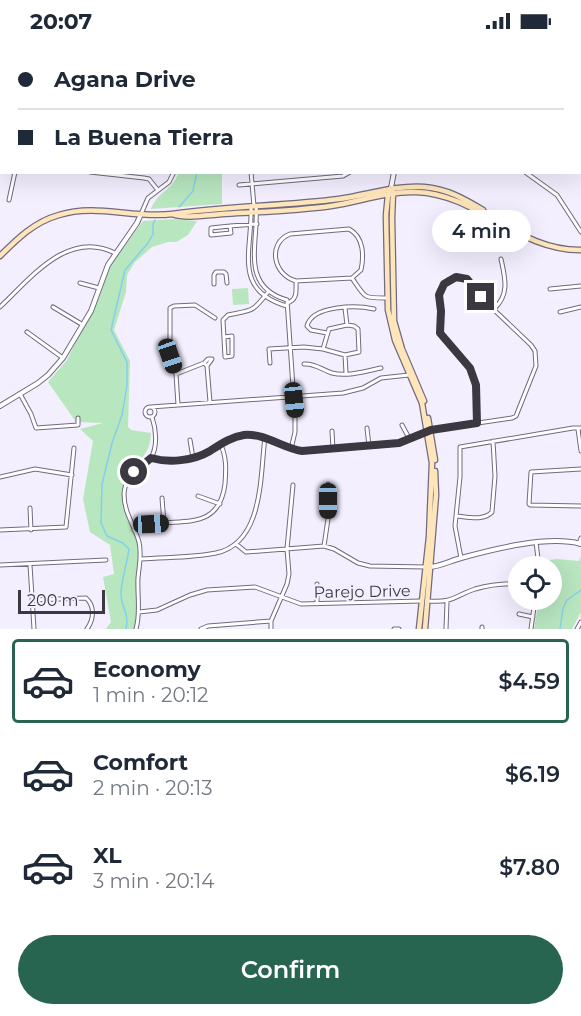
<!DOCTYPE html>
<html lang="en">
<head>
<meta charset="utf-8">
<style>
	:root { --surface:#fff; --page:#f2f2f3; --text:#1f2937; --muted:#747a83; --line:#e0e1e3; --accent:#276550 }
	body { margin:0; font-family:Montserrat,sans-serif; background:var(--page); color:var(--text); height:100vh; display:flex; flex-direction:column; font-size:22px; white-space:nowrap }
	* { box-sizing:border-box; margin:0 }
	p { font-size:20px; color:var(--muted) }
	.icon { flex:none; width:33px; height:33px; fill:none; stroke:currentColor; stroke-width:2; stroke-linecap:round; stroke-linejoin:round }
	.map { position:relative; height:587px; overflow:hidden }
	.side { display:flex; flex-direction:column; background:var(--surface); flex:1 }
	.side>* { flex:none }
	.top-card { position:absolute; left:0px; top:0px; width:582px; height:132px; box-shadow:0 6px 24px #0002; display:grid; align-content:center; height:132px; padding:0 18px; background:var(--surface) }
	.buttons { position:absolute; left:508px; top:514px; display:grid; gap:12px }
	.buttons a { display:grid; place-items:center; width:54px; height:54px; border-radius:50%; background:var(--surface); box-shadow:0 6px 24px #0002; font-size:30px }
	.scale { position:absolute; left:18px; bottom:15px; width:87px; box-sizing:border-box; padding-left:6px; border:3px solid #3b3842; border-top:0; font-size:16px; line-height:21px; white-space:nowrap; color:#3b3842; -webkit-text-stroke:4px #f4efff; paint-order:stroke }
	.end { position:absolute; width:27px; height:27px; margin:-14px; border:8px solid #3b3842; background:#fff; box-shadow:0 0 0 3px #fff }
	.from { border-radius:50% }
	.bubble { position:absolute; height:42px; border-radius:21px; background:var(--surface); box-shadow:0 6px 24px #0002; font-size:20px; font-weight:600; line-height:42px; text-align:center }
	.car { position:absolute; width:18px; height:36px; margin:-18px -9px; border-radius:8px; box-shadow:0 0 4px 2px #0007; background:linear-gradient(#222 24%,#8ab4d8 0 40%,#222 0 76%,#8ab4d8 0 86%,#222 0) }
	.top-card b { display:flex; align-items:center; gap:21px; height:57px; font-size:22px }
	.top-card b+b { border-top:2px solid var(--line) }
	.top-card i { width:15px; height:15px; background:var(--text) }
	ul { padding:10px 0 0; list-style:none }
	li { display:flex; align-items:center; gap:18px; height:84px; margin:0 12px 9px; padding:0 6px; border:3px solid transparent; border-radius:6px }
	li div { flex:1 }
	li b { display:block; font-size:22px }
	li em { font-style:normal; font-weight:600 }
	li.on { border-color:var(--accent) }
	li>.icon { width:54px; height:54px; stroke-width:1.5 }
	.action { display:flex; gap:12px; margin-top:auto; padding:12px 18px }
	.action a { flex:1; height:69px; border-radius:36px; background:var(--accent); color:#fff; font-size:24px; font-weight:600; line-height:69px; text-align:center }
	.status { display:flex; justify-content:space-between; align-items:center; height:42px; padding:0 30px; background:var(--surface); direction:ltr }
	.status svg { height:16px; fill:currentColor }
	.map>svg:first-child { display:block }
	.green { fill:#b8e6bf }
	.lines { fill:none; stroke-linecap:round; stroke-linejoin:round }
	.stream { stroke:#84d0eb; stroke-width:1.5 }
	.minor-casing { stroke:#716a81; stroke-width:5 }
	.tertiary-casing { stroke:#716a81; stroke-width:6 }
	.secondary-casing { stroke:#716a81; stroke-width:7 }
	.minor { stroke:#fff; stroke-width:3 }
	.tertiary { stroke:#fff; stroke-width:4 }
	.secondary { stroke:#fee5ba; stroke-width:4.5 }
	.route { stroke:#3b3842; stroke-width:8 }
	.labels { text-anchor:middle; stroke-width:4.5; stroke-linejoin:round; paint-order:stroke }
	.street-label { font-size:16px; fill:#3b3842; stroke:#f4efff }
</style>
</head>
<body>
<div class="status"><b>20:07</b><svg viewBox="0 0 49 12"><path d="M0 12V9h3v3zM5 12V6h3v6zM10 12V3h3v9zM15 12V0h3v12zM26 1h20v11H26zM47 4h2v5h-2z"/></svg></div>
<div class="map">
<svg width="581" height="587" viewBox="0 0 581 587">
	<rect width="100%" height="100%" fill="#f4efff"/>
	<!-- green -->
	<path class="green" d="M179,130L222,131V162L151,167C158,149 172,149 179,130Z
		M175,177L197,179L188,193L176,200H168L152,205L135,220L127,233L126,250L114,288L130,319L128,385L131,388L151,391C150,418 133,420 122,439L126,442L127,469L140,506L139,570L135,587H106L111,580L103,535L114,532L110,503L90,490L83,457L93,399L80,387L103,381L76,380L48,340L67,318L91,269L99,256L110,224L143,179Z
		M248,246L249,262L233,263L232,247Z
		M581,514V570L572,587H534L539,558H552V525H542V519L557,517L579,519Z"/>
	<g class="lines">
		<!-- stream -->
		<path class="stream" d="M158,0L159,2
			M269,2V0
			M496,2L497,0
			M179,165L193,149L197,130
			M126,587C130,571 120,564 121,550C122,535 127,522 129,507L123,501L107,494L101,481L102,442L112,401L122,373L127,343V320L111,288L125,228L148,201L153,192V182L155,178
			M560,587L563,566L567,558L581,548"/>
		<defs>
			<path id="minor" d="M22,0V2
				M142,0L143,2
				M191,0L193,2
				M245,0V2
				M59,2V0
				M200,2L203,0
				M0,46H2
				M0,124L2,123
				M90,130L144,136L149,137L157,147
				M251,130L254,164
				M525,130L557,153L581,190
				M239,143L343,134L350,130
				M9,158L15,130
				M251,164C253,207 231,248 287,264
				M256,164C259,201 239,244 287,258L295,374V390L291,407
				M141,172L148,156L169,140L174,130
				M230,184L211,186V193L231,191L230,184L257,182
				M352,236L361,228C364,214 364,195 349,187L290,192C267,201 273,233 296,239L352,236C366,257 363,256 388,256
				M80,241L99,246
				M214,242V233L216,230H224L226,232L227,241
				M550,247L581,244
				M287,261C298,258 296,248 296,239
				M0,265C31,236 68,187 115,211
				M53,265L83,283
				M345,266L347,283
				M494,267C510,252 505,236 501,217
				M560,270L581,265
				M347,283L354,284L358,287L359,310L345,313L323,307L329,287Z
				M27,290L63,316
				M327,291L311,288L307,284C312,263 357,263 374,267
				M224,295L232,294V314L225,315L223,278L228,273C252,268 252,271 268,250
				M345,313L346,331
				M204,321L208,317H212L207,324
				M270,321L269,307L304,305L323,307
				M304,322C315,321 322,328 332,331C347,335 367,329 381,326
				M176,332L204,321L207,324L210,360
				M20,352L31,372L36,386L78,383V376
				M178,363L176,332L170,314V266L174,264L195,263L215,276
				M145 370a5 5 0 1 1 10 0a5 5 0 1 1-10 0Z
				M151,365L343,351L363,346L381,336L409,333
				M402,383L409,396
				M367,386L369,404
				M578,387L581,409
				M332,389L333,407
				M190,398L193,416
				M151,415C166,420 186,420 202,413C217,407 227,395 244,393C265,391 282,406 302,409L388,403L399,401L431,388L512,376L516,374L536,324L535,309L531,303L489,263L470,240L460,235L448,238L439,249L441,269L440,291L470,326L476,343L477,381
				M581,427L531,430L529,462L530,463L581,464
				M0,435L35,427L72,433
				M198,454L220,462
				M162,456L164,481
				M30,466L31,488
				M457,474C468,475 484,479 492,470L495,434L493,399
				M0,488L66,485L74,406
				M134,488C169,470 218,497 225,442C226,428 227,415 220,401
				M536,500L539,525
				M236,502L246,510L324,504L334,507L358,521L370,524L426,525
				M579,502L581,496
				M324,504L328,477V442
				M461,516L455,484L460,435V405L573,386H581
				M141,517C165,515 192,516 216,511C264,501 260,433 265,395
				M0,523L106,518
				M30,523L34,587
				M317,542V562
				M32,558L86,556C95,564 94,577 87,587
				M428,559C454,561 454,554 475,547C489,543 504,541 519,542
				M139,570L157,568L190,553L207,548L255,545L301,562L421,559
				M519,572L533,575
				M482,585V587
				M136,587C141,570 137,553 138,536C139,524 142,513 139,500C134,482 124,471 124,452C125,432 142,429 151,416C158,404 156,387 152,375
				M201,587L208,584L271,579
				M271,587V579L287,542L289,532L287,507L293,443
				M394,587H399
				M446,587L447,560
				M531,587L535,558
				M577,587L581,580"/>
			<path id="tertiary" d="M346,0L347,2
				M391,146L394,130
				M0,364L38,341L48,333L63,316L91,269L108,223L137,181L141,172
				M430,525C441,524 450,519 461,516C494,507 548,493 581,502"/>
			<path id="secondary" d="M391,146L388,153L386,173L388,268L395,298L422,361L432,421L429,495L419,587
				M391,146L393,151L392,176L394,279L402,307L424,359
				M172,172C186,177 207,173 222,172C258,170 295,169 331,164C359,160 387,149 416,150C478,152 518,209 581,208
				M0,214C17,197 34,180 59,173C96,161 134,177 172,172C227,164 284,164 339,157C368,153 394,143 424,145C447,147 463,156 483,168L486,173
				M428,376L435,418
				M425,587L436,453L435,429"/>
		</defs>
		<!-- minor casing -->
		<use href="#minor" class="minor-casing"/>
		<!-- tertiary casing -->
		<use href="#tertiary" class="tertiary-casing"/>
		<!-- secondary casing -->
		<use href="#secondary" class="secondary-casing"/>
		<!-- minor -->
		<use href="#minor" class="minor"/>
		<!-- tertiary -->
		<use href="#tertiary" class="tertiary"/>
		<!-- secondary -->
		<use href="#secondary" class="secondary"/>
	</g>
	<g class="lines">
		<!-- route -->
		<path class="route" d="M134,430L151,416C169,421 193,419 210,409C221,402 231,395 244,393C265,391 282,406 302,409L399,401L431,388L477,381L476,343L470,326L440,291L441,269L439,253L444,242L456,235L467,237L481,255"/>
	</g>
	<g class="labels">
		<!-- street labels -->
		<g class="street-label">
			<text transform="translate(362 549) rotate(-1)" y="6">Parejo Drive</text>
		</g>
	</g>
</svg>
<div class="buttons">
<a><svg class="icon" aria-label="locate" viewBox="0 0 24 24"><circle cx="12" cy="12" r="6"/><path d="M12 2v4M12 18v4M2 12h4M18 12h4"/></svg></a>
</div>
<div class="scale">200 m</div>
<i class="end from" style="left:134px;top:430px"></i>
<i class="end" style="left:481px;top:255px"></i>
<div class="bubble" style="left:432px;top:168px;width:99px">4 min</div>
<i class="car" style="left:170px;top:314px;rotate:161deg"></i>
<i class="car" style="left:294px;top:358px;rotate:174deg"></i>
<i class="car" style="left:328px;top:459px;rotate:180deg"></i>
<i class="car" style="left:151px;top:482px;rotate:87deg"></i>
<div class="top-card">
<b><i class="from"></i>Agana Drive</b>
<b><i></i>La Buena Tierra</b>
</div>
</div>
<section class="side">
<ul>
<li class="on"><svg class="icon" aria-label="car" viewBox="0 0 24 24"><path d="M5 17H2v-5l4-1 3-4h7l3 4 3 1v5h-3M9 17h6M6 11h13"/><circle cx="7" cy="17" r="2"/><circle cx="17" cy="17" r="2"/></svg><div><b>Economy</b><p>1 min · 20:12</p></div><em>$4.59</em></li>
<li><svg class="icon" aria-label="car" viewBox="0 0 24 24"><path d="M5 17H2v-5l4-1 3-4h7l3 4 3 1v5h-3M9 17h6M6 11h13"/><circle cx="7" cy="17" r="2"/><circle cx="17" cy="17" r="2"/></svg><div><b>Comfort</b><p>2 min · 20:13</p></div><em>$6.19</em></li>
<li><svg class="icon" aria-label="car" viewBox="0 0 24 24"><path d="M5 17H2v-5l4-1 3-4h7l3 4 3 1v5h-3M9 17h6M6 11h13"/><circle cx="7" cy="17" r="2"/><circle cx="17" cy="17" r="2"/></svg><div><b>XL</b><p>3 min · 20:14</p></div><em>$7.80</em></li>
</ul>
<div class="action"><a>Confirm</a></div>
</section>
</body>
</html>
